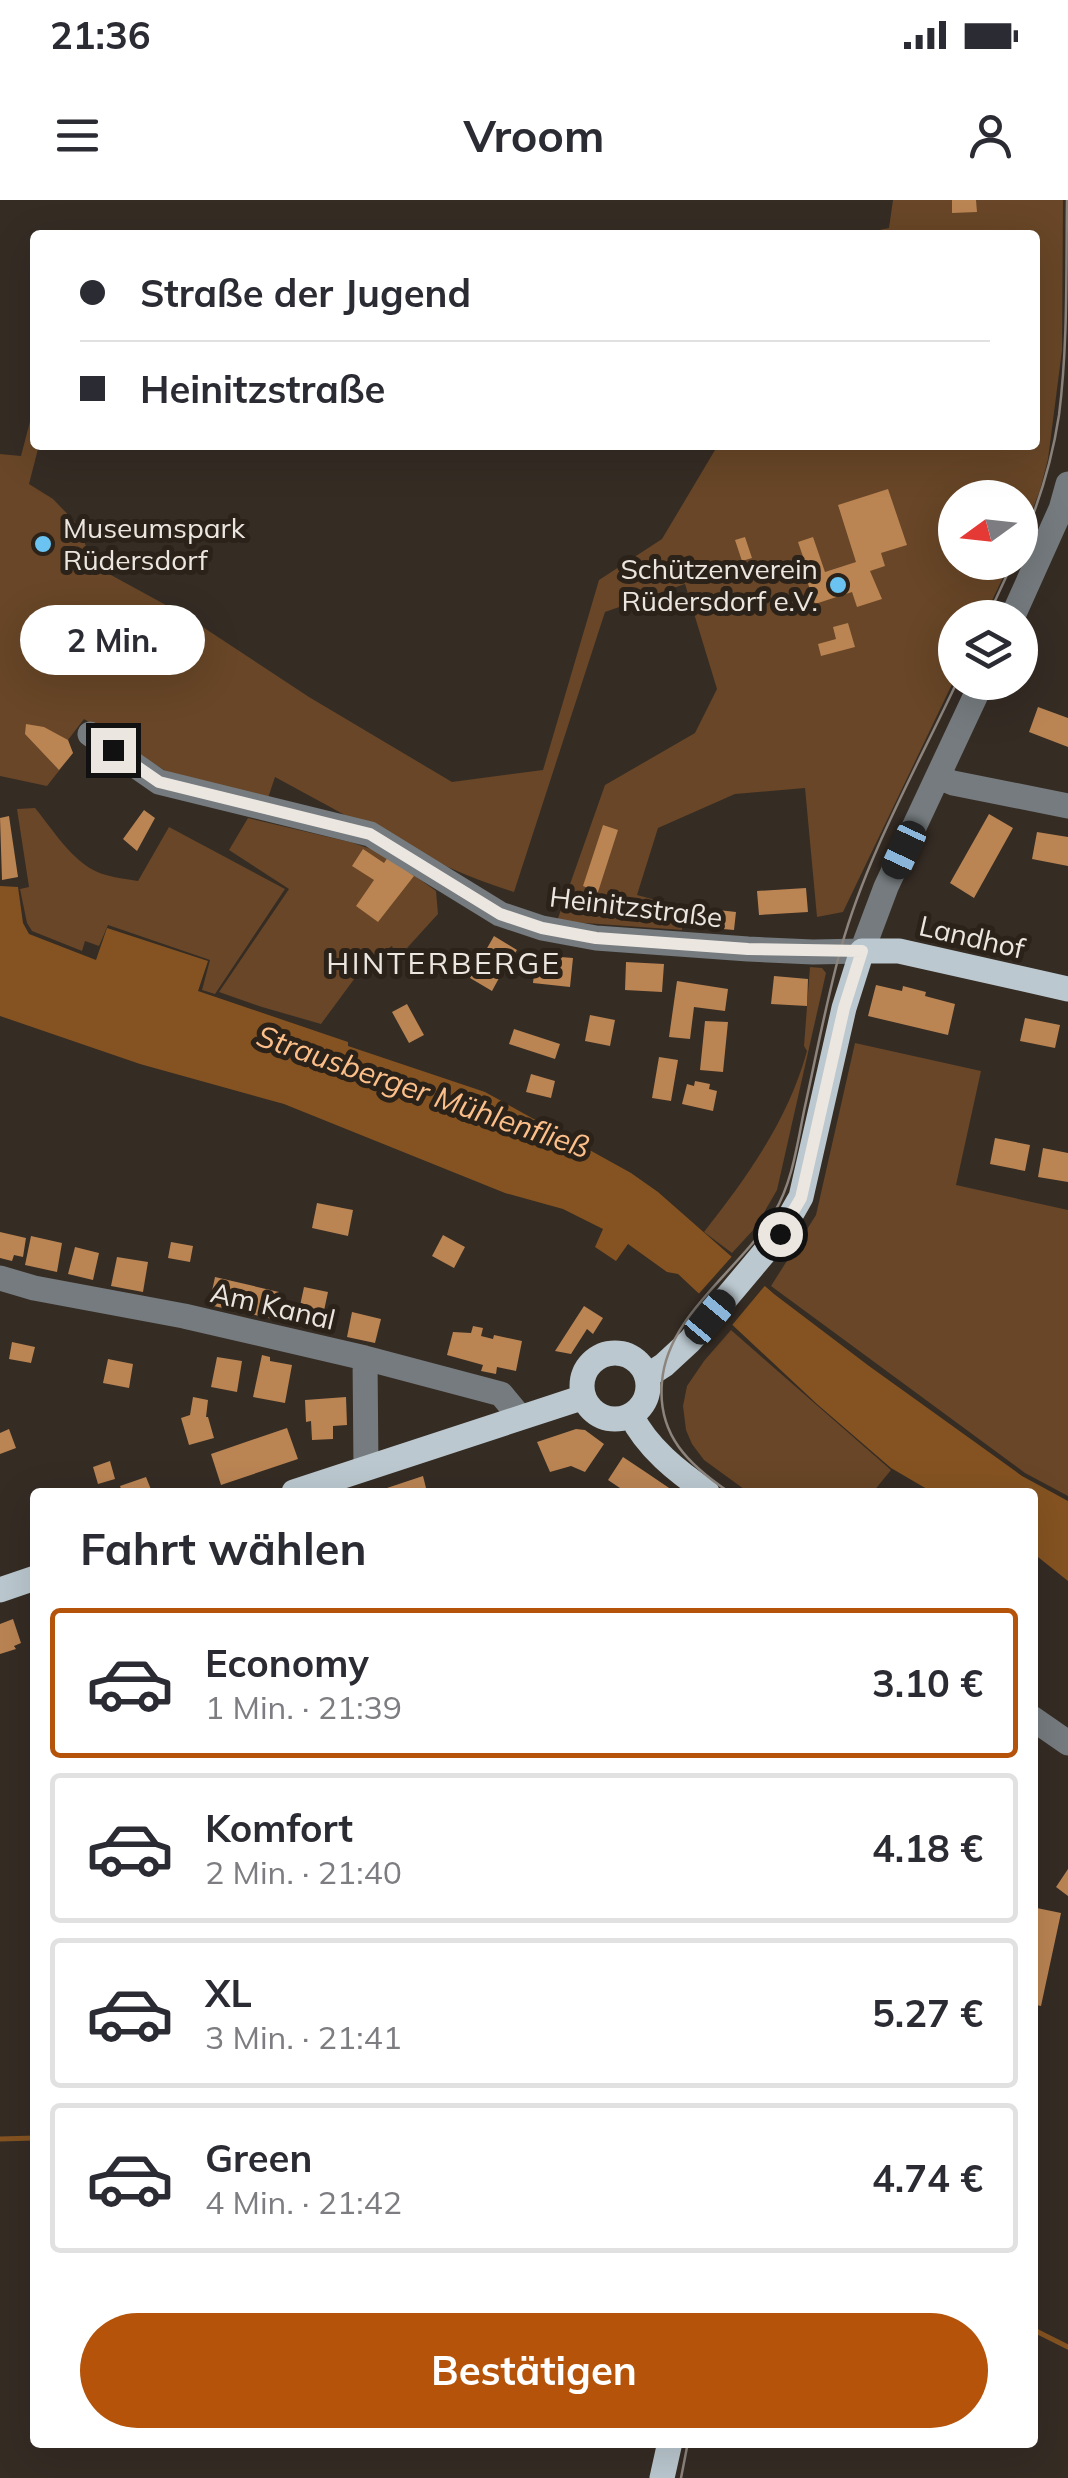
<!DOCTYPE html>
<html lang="de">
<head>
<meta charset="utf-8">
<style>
	:root { --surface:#fff; --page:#f7f7f7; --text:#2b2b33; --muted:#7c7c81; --line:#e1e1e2; --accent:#b45309 }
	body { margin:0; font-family:Mulish,sans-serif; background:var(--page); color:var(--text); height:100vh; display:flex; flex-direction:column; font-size:38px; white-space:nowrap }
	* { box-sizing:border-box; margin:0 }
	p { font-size:32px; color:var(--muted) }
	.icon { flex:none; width:55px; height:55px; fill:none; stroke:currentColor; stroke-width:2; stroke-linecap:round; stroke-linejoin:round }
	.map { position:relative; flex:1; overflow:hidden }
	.sheet { position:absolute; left:30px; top:1288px; width:1008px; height:960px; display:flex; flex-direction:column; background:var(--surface); border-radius:10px; box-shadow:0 10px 40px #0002 }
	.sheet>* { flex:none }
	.hud { position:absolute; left:30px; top:30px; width:1010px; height:220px; border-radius:10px; box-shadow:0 10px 40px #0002; display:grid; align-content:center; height:220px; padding:0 50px; background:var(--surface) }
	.needle { width:65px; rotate:255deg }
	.controls { position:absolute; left:938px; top:280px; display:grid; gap:20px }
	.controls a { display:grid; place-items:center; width:100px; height:100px; border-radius:50%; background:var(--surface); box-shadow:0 10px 40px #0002; font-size:50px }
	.end { position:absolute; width:45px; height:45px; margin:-22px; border:12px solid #ece6e0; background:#111; box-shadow:0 0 0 5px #111 }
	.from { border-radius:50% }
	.bubble { position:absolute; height:70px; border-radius:35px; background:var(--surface); box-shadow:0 10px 40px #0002; font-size:32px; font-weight:700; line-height:70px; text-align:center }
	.car { position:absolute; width:30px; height:60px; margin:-30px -15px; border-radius:12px; box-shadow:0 0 8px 2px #0007; background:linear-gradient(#222 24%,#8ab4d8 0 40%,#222 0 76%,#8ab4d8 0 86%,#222 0) }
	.hud b { display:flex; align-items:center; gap:35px; height:95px; font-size:38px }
	.hud b+b { border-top:2px solid var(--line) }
	.hud i { width:25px; height:25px; background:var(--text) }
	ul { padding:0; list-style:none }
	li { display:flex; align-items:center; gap:30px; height:150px; margin:0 20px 15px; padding:0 30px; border:5px solid var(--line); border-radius:10px }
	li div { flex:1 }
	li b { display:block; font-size:38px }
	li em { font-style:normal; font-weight:700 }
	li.on { border-color:var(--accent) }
	li>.icon { width:90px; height:90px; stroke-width:1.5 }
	h2 { padding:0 50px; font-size:45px; line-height:120px }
	.button { display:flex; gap:20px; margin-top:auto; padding:20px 50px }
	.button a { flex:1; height:115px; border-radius:60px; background:var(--accent); color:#fff; font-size:40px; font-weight:700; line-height:115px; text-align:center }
	.status { display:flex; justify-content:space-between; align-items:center; height:70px; padding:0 50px; background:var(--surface); direction:ltr }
	.status svg { height:28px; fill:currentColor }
	header { display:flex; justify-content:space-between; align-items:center; height:130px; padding:0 50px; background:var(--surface); font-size:45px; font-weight:700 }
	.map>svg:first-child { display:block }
	.green { fill:#684627 }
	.water { fill:#855321 }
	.pier { fill:#352c24 }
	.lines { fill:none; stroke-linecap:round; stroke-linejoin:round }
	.stream { stroke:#855321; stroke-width:5 }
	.building { fill:#ba8453 }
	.minor { stroke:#757b7e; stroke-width:25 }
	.major { stroke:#bbc8cf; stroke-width:25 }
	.tram { stroke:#8c847d; stroke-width:2.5 }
	.route { stroke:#ece6e0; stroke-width:12 }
	.poi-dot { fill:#6ac3f1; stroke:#2b221a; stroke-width:4 }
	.labels { text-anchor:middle; stroke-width:10; stroke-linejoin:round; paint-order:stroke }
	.poi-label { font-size:28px; fill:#ece6e0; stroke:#2b221a; text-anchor:start }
	.street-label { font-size:28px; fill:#ece6e0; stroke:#2b221a }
	.neighbourhood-label { font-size:30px; letter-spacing:2.5px; fill:#ece6e0; stroke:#2b221a }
	.water-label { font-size:30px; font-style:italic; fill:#fcbf8a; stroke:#2b221a }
</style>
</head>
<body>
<div class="status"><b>21:36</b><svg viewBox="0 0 49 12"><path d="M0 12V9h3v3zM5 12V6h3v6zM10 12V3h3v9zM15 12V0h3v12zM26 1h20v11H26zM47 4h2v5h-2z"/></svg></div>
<header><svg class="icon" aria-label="menu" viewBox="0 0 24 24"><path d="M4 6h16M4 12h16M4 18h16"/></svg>Vroom<svg class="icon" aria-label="person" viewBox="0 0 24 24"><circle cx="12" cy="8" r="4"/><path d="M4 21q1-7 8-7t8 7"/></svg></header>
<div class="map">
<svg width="1068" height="2278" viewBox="0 0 1068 2278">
	<rect width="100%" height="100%" fill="#352c24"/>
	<!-- green -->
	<path class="green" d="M893,0H1063L1062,150L1048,259L1040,290L1020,342V298H955V362L1010,363L984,417L955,418V478L843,712L817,717L805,588L735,594L658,628L637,695L681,707L682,730L557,721L605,585L695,533L717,489L685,384L605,412L514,692C430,666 352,618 275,577L268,598L183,582L84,519L68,540L73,553L47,586L0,576V254L21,256L32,214L35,216V245H39L29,284L53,299L80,327L90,360L89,363L186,416L309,497L452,582L543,570L599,380L662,339L718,245H1035V35H855L889,28Z
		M35,608C55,632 75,667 106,675C116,678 128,679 138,681L169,627L285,689L215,794L202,790L210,760L108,725L99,746L85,741L82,751L32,731L27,723L20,689L29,687L17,609Z
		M248,618L350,642L383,653L436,691L438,714L397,759L392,746L366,763L321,824L262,807L219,792L289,689L229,650Z
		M810,767L822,768L826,773L777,990L755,1028L732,1053L704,1032C748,976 788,920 807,851L804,846Z
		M855,843L981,871L956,985L1068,1010V1296L1025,1273L771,1086L816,1015Z
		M731,1130L891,1270L873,1292H748L704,1260L692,1244L686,1230L683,1206L687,1186L704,1161Z"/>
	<!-- water -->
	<path class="water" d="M0,686L18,687L23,723L29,734L96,760L107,728L208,761L198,791L348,842V846L485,892L631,973L658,992L774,1094L869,1166L1022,1276L1068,1301V1381L1033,1353L1032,1292H932L891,1268L817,1204L678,1074L667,1072L628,1044L616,1061L595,1047L603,1029L563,1009L505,993L284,904L140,864L0,816Z"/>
	<!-- pier -->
	<path class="pier" d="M735,1053L768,1082L728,1130L695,1098Z"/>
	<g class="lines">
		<!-- stream -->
		<path class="stream" d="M0,1939L35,1938
			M1032,2129L1068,2147"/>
	</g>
	<!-- building -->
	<path class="building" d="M952,0H976L977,12L952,13Z
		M888,289L907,345L881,353L885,366L870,371L882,399L857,407L852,392L815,404L806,378L810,377L798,342L813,337L825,372L856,362L838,305Z
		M745,337L752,358L742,361L735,340Z
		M848,423L855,447L821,456L818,444L836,439L833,427Z
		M1038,507L1068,518V547L1029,532Z
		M26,524L44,527L68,540L73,553L59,570L25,534Z
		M144,610L155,618L137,651L123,639Z
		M989,614L1013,628L974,698L950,683Z
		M9,616L18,677L2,680L0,618Z
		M603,625L618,630L598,692L583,686Z
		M1037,632L1068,637V666L1032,659Z
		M363,649L384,663L388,657L414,676L378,722L356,706L374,680L352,666Z
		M806,688L808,712L759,715L757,691Z
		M692,707L736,712L734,730L690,726Z
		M494,736L517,750L508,764L486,750Z
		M536,755L573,758L570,787L533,783Z
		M482,757L504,769L492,791L470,778Z
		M626,762L664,764L662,792L625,790Z
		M774,776L808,779L807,806L771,804Z
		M677,781L728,789L725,811L694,807L690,839L669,837Z
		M876,785L902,791L903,786L926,792L925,796L955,804L948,835L868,816Z
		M407,804L424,835L409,843L392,812Z
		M590,815L615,820L610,846L585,841Z
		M1025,818L1060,825L1055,848L1020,841Z
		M705,821L728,822L723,872L700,870Z
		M514,829L560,844L555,859L509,844Z
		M659,857L678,860L671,901L652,898Z
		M531,874L555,881L551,898L526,892Z
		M695,881L710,884L709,889L717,891L713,911L682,904L687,884L694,886Z
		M995,938L1030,945L1025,971L990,964Z
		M1043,948L1068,953V982L1038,977Z
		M317,1003L353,1010L348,1036L312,1028Z
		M0,1032L26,1038L23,1057L14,1055L12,1061L0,1058Z
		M443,1035L465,1047L454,1068L432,1056Z
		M31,1036L62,1043L57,1072L25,1065Z
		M171,1042L193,1046L190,1062L168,1058Z
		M75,1047L99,1053L93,1080L68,1074Z
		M117,1057L148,1062L143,1092L111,1086Z
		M215,1077L279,1092L273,1119L209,1105Z
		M304,1087L328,1092L322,1120L298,1115Z
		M584,1106L603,1118L593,1134L587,1129L571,1154L555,1151Z
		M352,1112L381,1119L375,1143L347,1137Z
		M473,1126L483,1128L481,1136L493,1139L494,1135L522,1141L516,1171L497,1167L496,1174L481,1171L483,1165L447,1155L453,1132L471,1133Z
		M12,1142L35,1147L31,1163L9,1159Z
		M262,1155L270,1157V1161L292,1165L285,1203L253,1197Z
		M217,1157L242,1161L237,1192L211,1187Z
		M108,1159L133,1164L129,1188L103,1183Z
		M193,1197L208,1200L206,1217H208L214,1238L189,1245L181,1218L190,1215Z
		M346,1197L347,1225L333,1226V1239L312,1240L311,1221L306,1222L305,1200Z
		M287,1228L298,1259L221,1285L211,1254Z
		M9,1229L16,1248L0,1254V1233Z
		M576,1229L585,1230L604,1244L585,1272L571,1266L550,1272L537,1242Z
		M623,1257L647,1273L675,1292H626L608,1280Z
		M110,1261L115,1279L98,1284L93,1267Z
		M423,1276L427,1292H375Z
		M146,1277L152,1292H122L120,1286Z
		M13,1419L21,1443L14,1446L16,1449L0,1454V1424Z
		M1068,1669V1696L1056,1687Z
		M1032,1707L1061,1713L1041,1806L1032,1804Z"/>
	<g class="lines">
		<!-- minor -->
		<path class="minor" d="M1012,418L1061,309L1068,284
			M90,534L159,582L370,634L500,714L542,728L596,738L748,749L813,752L862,751L886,687L982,482
			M938,577L953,583L1068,606
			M0,1078L34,1088L184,1116L365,1158L501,1194L520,1217
			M365,1158L366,1268
			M1032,1518L1068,1543"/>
		<!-- major -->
		<path class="major" d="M582 1186a33 33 0 1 1 66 0a33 33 0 1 1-66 0Z
			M647,1176L664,1165L690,1141L780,1034L801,997L844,808L862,751H899L1068,789
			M631,1215C647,1248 678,1272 707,1292
			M294,1292L584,1197
			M0,1390L35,1378
			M662,2278L670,2242"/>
		<!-- tram -->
		<path class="tram" d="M1020,347C1039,304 1052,261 1059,215C1068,144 1066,71 1067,0
			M987,418L1013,362
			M729,1292C689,1265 657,1235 662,1182C667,1114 742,1069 774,1013C792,983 797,946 804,911C816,857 826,802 841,748C867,655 916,569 957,482
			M681,2278L688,2242"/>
	</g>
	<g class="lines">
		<!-- route -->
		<path class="route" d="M113,550L159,582L370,634L500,714L542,728L596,738L748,749L862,751L844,808L801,998L780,1034"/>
	</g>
	<!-- markers -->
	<g class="poi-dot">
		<circle cx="43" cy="344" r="10"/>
		<circle cx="838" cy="385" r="10"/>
	</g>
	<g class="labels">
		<!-- poi labels -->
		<g class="poi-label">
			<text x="63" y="338">Museumspark<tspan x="63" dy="32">Rüdersdorf</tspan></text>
			<text x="818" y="379" text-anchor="end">Schützenverein<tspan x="818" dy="32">Rüdersdorf e.V.</tspan></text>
		</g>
		<!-- street labels -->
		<g class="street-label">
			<text transform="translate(636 707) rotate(7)" y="10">Heinitzstraße</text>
			<text transform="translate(972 737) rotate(13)" y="10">Landhof</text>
			<text transform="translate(273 1106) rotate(13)" y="10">Am Kanal</text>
		</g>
		<!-- neighbourhood labels -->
		<g class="neighbourhood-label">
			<text x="444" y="774">HINTERBERGE</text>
		</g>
		<!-- water labels -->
		<g class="water-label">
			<text transform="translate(423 892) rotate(19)" y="10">Strausberger Mühlenfließ</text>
		</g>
	</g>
</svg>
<div class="controls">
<a><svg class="needle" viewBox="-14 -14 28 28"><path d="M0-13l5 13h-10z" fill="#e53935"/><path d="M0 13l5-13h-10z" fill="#7c7c81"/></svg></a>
<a><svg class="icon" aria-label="layers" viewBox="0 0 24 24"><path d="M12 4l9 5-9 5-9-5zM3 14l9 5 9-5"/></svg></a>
</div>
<i class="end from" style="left:780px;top:1034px"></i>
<i class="end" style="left:113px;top:550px"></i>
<div class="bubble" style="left:20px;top:405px;width:185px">2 Min.</div>
<i class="car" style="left:904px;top:650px;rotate:205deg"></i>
<i class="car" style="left:710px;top:1117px;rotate:40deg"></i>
<div class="hud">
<b><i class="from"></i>Straße der Jugend</b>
<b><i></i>Heinitzstraße</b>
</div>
<section class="sheet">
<h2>Fahrt wählen</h2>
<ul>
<li class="on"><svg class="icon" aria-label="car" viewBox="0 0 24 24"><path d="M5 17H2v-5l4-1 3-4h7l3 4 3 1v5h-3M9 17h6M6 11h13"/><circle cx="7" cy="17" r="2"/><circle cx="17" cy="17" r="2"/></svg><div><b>Economy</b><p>1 Min. · 21:39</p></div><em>3.10 €</em></li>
<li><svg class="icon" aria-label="car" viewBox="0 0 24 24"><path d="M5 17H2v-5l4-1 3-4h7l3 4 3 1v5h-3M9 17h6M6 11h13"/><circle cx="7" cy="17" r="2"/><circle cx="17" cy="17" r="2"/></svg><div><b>Komfort</b><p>2 Min. · 21:40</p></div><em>4.18 €</em></li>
<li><svg class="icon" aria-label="car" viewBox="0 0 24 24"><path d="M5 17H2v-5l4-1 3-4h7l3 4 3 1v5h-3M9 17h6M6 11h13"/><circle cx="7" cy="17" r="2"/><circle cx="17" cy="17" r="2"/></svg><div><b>XL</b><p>3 Min. · 21:41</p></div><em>5.27 €</em></li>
<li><svg class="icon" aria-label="car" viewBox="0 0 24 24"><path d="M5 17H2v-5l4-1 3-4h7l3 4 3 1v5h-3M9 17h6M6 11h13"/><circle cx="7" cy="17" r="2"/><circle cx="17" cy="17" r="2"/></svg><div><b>Green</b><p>4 Min. · 21:42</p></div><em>4.74 €</em></li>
</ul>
<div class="button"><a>Bestätigen</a></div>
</section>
</div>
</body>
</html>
